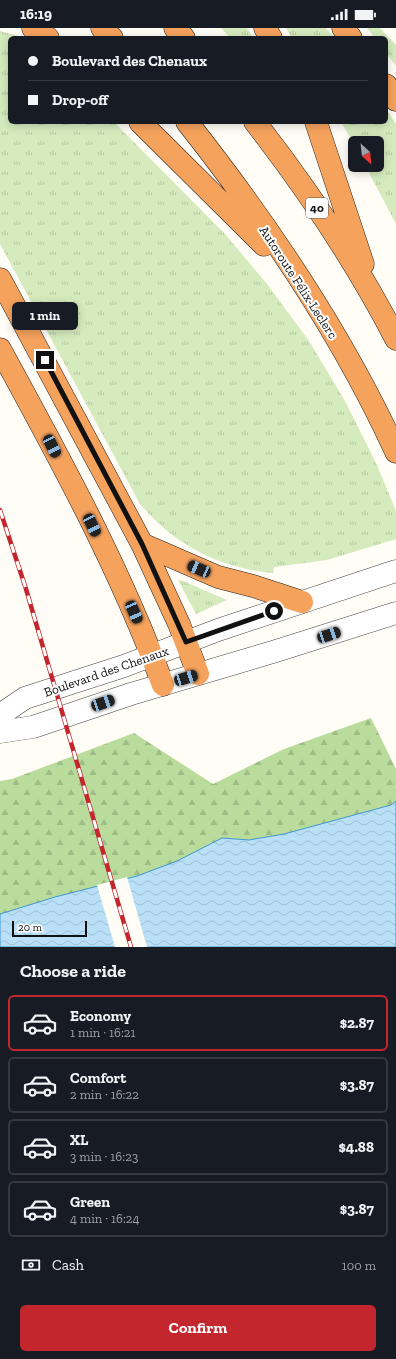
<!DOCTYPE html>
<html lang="en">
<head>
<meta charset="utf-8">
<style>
	:root { --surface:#171b24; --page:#242831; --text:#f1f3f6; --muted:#9ea1a6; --line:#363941; --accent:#c4262e }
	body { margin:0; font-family:"Zilla Slab",serif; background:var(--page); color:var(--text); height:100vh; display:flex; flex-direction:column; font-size:15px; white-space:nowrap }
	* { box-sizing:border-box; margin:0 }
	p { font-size:13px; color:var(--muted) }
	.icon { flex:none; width:22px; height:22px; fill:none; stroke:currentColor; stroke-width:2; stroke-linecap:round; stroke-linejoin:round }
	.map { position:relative; height:919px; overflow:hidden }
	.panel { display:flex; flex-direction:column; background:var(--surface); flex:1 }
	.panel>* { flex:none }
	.banner { position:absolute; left:8px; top:8px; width:380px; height:88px; border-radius:6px; box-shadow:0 2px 10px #0003; display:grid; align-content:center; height:88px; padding:0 20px; background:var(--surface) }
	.needle { width:26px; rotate:153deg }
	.controls { position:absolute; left:348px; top:108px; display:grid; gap:8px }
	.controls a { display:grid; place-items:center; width:36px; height:36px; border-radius:6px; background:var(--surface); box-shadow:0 2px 10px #0003; font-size:20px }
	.scale { position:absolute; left:12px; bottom:10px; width:75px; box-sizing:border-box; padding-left:4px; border:2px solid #111; border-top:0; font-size:11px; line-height:14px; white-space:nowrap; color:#111; -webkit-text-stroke:3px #fff; paint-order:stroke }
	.end { position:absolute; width:18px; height:18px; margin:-9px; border:5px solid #111; background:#fff; box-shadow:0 0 0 2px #fff }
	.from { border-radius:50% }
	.bubble { position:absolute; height:28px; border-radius:6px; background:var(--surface); box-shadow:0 2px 10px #0003; font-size:13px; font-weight:700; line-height:28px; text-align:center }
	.car { position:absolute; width:12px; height:24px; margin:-12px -6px; border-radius:5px; box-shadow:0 0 3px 1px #0007; background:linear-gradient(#222 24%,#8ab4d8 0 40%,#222 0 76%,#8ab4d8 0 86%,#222 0) }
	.banner b { display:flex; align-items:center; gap:14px; height:38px; font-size:15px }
	.banner b+b { border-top:1px solid var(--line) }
	.banner i { width:10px; height:10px; background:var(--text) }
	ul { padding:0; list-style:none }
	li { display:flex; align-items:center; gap:12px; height:56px; margin:0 8px 6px; padding:0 12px; border:2px solid var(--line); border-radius:6px }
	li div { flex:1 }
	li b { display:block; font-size:15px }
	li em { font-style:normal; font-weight:700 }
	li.on { border-color:var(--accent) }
	li>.icon { width:36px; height:36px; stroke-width:1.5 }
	h2 { padding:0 20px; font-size:18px; line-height:48px }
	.pay { display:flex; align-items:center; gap:10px; height:44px; padding:0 20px; font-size:15px }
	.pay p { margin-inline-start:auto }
	.cta { display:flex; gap:8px; margin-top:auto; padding:8px 20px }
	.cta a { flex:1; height:46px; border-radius:6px; background:var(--accent); color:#fff; font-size:16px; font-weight:700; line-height:46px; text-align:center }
	.status { display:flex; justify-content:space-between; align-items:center; height:28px; padding:0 20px; background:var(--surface); direction:ltr }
	.status svg { height:11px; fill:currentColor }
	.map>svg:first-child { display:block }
	.grass { fill:url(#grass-tufts) }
	.forest { fill:url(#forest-firs) }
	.water { fill:url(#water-waves); stroke:#3f96cf }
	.pier { fill:#fffdf5 }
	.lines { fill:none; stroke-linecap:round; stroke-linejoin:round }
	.minor-casing { stroke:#444; stroke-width:23 }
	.highway-casing { stroke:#222; stroke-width:23 }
	.minor { stroke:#fff; stroke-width:22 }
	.highway { stroke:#f5a25d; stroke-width:22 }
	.rail-casing { stroke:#c4262e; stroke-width:4.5 }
	.rail { stroke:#fff; stroke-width:3; stroke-dasharray:9; stroke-linecap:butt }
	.route { stroke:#111; stroke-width:5 }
	.labels { text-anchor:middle; stroke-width:4; stroke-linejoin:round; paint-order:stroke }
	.shield { fill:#fff; stroke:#585858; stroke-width:1 }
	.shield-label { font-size:12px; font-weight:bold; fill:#111 }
	.street-label { font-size:13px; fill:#111; stroke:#fff }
</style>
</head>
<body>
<div class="status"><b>16:19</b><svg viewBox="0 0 49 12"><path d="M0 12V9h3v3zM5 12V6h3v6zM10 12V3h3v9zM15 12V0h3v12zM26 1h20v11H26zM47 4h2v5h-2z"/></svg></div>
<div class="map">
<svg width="396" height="919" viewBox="0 0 396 919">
	<defs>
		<pattern id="grass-tufts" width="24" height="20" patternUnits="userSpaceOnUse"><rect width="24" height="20" fill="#d5ebbd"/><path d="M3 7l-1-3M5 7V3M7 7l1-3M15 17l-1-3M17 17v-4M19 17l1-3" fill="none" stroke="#b6c8a1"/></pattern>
		<pattern id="forest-firs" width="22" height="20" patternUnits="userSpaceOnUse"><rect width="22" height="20" fill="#b9dc9c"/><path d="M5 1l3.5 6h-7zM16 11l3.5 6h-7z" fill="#9ebc85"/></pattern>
		<pattern id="water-waves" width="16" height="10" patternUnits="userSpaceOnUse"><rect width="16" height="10" fill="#b9e0f7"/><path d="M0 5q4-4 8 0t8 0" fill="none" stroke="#9ebfd3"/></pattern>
	</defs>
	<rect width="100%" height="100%" fill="#fffdf5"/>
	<!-- grass -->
	<path class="grass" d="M221,0H247L254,10H230Z
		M286,0H326L335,10H292Z
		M367,0H380L396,17V38L386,25V10H375Z
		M0,3L25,10H10V94H114L225,206L267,256L309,313L345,373L377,437L396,483V511L327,532L274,539L273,545C219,540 175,517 140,476L0,216Z
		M386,81L396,96V196L365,137H377V115H355V118L341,94H386Z
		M178,552L183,553L227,572L196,586Z"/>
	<!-- forest -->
	<path class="forest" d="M371,690L396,741V773L391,777L284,806L249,812L0,899V753L12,751L134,705L213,756L284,721Z"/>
	<!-- water -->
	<path class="water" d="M396,773V919H0V886L55,869L137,848L177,833L222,810L249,812L284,806L391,777Z"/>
	<!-- pier -->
	<path class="pier" d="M127,849L147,919H115L97,857Z"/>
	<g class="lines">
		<defs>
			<path id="minor" d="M0,687L25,670L124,638L218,602L396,543
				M0,704L33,699L131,666L276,623L396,585"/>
			<path id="highway" d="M33,0L48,10
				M102,0L112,10
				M175,0L184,10
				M265,0L271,10
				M343,0L351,10
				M386,57L396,72
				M140,94L264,217
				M187,94C266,194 343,308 396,424
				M255,94C308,162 356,234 396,311
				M316,94L363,236
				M0,251L142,516L179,596L198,646
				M0,321C59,429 120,540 163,657
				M142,516L218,549L253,558L302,574"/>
		</defs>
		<!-- minor casing -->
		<use href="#minor" class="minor-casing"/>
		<!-- highway casing -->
		<use href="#highway" class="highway-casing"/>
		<!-- minor -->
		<use href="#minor" class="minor"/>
		<!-- highway -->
		<use href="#highway" class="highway"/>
		<defs>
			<path id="rail" d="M0,482L26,561L131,919"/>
		</defs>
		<!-- rail casing -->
		<use href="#rail" class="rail-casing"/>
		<!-- rail -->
		<use href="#rail" class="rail"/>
	</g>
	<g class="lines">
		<!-- route -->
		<path class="route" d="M45,332L142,516L186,614L274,583"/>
	</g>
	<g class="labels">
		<!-- shield labels -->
		<rect class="shield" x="306" y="170" width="22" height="20" rx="3"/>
		<g class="shield-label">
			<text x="317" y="184">40</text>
		</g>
		<!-- street labels -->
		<g class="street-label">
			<text transform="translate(299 254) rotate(57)" y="5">Autoroute Félix-Leclerc</text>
			<text transform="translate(106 643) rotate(-19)" y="5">Boulevard des Chenaux</text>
		</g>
	</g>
</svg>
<div class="controls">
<a><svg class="needle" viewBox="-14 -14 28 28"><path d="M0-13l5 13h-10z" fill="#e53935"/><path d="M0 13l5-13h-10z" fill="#9ea1a6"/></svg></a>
</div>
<div class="scale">20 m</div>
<i class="end from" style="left:274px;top:583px"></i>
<i class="end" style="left:45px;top:332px"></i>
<div class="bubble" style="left:12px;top:274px;width:66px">1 min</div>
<i class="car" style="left:52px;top:418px;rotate:153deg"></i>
<i class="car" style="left:92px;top:497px;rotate:154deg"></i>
<i class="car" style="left:199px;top:541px;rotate:293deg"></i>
<i class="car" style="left:134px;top:584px;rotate:156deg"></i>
<i class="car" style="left:329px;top:607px;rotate:72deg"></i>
<i class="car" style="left:186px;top:650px;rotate:73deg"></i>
<i class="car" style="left:103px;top:675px;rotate:71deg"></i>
<div class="banner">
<b><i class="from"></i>Boulevard des Chenaux</b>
<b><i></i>Drop-off</b>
</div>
</div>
<section class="panel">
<h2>Choose a ride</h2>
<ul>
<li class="on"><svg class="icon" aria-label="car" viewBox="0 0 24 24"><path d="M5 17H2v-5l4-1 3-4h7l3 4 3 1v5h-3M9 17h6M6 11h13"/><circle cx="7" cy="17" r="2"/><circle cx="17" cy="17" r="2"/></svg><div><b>Economy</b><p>1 min · 16:21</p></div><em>$2.87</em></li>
<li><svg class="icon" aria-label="car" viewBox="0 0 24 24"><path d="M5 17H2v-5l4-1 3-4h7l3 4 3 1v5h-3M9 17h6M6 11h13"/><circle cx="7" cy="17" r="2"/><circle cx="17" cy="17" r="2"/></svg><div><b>Comfort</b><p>2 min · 16:22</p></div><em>$3.87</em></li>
<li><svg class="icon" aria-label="car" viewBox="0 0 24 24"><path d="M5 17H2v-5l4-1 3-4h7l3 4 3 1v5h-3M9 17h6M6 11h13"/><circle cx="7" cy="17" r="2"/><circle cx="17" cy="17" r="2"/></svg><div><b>XL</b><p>3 min · 16:23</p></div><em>$4.88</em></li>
<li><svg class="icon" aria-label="car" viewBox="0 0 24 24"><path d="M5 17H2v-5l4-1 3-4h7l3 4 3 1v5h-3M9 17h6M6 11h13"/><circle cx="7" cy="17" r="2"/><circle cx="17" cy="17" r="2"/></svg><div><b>Green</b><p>4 min · 16:24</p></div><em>$3.87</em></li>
</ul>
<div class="pay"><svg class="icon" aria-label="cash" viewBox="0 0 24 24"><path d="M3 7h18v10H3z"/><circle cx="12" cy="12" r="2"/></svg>Cash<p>100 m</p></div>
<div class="cta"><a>Confirm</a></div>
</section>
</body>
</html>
